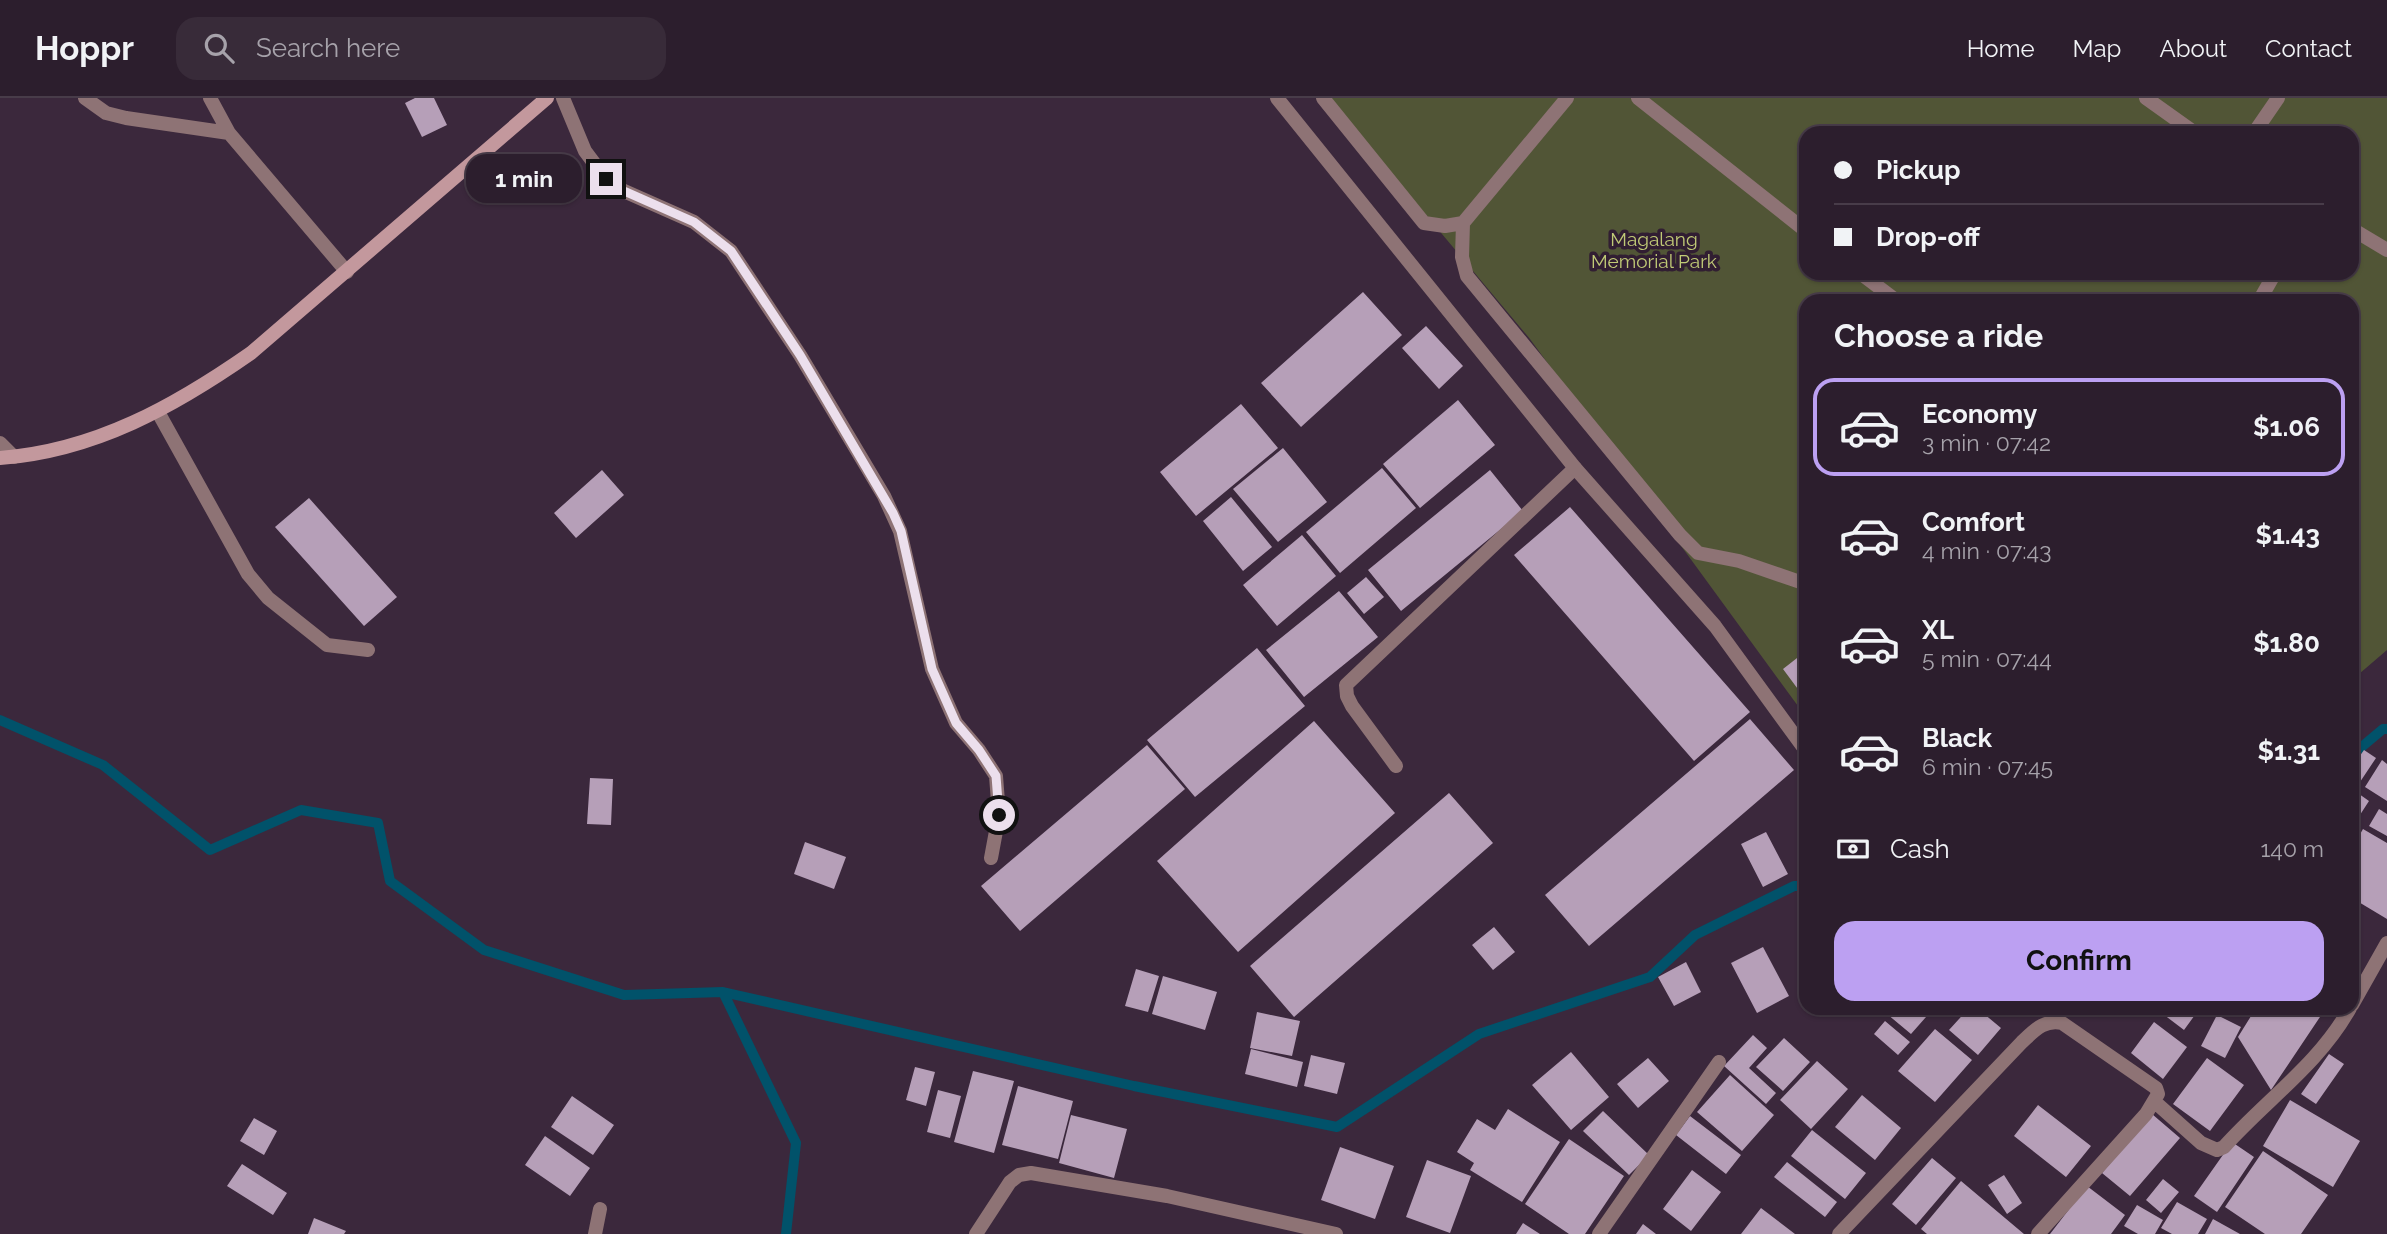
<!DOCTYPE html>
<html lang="en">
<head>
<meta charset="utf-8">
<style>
	:root { --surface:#2c1e2d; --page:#382b39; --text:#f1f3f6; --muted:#a6a2aa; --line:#483c49; --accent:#bca0f2 }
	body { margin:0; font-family:Raleway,sans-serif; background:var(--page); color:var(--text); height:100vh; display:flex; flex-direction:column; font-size:26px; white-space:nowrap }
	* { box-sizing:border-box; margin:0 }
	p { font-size:23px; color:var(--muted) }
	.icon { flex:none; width:38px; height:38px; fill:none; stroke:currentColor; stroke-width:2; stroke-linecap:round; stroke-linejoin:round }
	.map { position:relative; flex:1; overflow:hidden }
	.details { position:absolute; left:1799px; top:196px; width:560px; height:721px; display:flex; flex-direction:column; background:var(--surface); border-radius:21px; box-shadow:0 2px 5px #0004,0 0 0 2px var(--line) }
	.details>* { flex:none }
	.banner { position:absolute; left:1799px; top:28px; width:560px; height:154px; border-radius:21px; box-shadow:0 2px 5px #0004,0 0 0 2px var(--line); display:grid; align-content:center; height:154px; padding:0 35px; background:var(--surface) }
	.end { position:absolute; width:32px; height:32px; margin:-16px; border:9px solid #ecdfed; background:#111; box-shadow:0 0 0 4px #111 }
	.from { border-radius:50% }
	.bubble { position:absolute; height:49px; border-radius:21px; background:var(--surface); box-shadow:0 2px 5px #0004,0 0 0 2px var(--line); font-size:23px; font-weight:700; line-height:49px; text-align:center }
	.banner b { display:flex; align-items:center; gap:24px; height:66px; font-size:26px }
	.banner b+b { border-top:2px solid var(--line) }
	.banner i { width:18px; height:18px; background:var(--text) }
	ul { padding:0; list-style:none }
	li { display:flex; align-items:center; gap:21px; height:98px; margin:0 14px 10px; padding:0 21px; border:4px solid transparent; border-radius:21px }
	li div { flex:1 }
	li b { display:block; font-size:26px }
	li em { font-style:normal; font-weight:700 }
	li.active { border-color:var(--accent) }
	li>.icon { width:63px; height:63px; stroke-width:1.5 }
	h2 { padding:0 35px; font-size:32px; line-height:84px }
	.pay { display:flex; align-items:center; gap:18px; height:77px; padding:0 35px; font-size:26px }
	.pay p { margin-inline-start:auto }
	.cta { display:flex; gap:14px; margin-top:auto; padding:14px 35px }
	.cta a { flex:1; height:80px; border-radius:21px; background:var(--accent); color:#111; font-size:28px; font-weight:700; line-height:80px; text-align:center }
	header { display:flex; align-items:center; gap:42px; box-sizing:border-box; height:98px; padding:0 35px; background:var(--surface); border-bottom:2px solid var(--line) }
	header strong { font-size:33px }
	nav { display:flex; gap:38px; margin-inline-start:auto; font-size:24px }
	.search { width:490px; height:63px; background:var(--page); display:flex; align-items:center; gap:18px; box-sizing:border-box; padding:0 24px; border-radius:21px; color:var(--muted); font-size:26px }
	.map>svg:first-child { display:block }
	.green { fill:#515536; fill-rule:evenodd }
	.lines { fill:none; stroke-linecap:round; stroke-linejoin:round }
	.stream { stroke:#01526a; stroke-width:10 }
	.building { fill:#b69fb8 }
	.lane { stroke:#8e7375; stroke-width:14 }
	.street { stroke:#8e7375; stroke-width:14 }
	.secondary { stroke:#c3989d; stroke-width:14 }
	.route { stroke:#ecdfed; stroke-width:9 }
	.labels { text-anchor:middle; stroke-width:7; stroke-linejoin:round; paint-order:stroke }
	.park-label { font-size:19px; fill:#c0ca76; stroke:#311e32 }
</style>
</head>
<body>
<header>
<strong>Hoppr</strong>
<div class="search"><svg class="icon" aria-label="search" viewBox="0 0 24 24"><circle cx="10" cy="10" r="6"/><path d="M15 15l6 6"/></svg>Search here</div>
<nav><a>Home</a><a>Map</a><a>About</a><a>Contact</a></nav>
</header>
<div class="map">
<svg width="2387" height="1136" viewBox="0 0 2387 1136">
	<rect width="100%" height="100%" fill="#3b283c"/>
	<!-- green -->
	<path class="green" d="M1328,0H2387V552L2352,582V203H1806V619L1530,241ZM1806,35H2352V175H1806Z"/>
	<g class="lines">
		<!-- stream -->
		<path class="stream" d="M0,622L103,667L210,752L301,712L378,725L390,783L484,852L624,897L723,894L1134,988L1337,1029L1479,936L1650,879L1695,837L1794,788H1806
			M2352,657L2383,631H2387
			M723,894L796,1045L786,1136"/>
	</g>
	<!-- building -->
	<path class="building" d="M415,0H434L447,27L422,39L405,5Z
		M1363,194L1402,237L1301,329L1261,285Z
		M1426,228L1463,268L1439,291L1402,250Z
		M1458,302L1495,347L1420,410L1383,366Z
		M1241,306L1278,350L1196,418L1160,374Z
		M1283,350L1327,404L1278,444L1233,391Z
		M1382,370L1416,410L1340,475L1306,434Z
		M602,372L624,397L576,440L554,415Z
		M1490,372L1523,413L1401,513L1368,472Z
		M1231,399L1272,449L1243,473L1203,423Z
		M309,400L397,499L364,528L275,429Z
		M1570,409L1750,614L1694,663L1514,457Z
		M1302,437L1336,478L1277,528L1243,487Z
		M1366,479L1384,499L1364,516L1347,495Z
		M1339,493L1378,539L1304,599L1266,552Z
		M1257,550L1305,608L1195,699L1147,642Z
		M1806,553V602L1783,571Z
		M1750,621L1794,672L1589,848L1545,797Z
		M1314,623L1395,715L1238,854L1157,763Z
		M1147,647L1185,691L1020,833L981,788Z
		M2364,652L2376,660L2358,687L2352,682V669Z
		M2382,662L2387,666V703L2365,689Z
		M590,680L613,681L611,727L587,726Z
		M2352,691L2369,703L2356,723L2352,720Z
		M1449,695L1493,745L1294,919L1250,868Z
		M2379,711L2387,716V738L2369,728Z
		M2363,731L2387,745V821L2352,800V750Z
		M1766,734L1788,776L1763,789L1741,746Z
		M805,744L846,759L834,791L794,776Z
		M1494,829L1515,854L1493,872L1472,847Z
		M1763,849L1789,898L1757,915L1731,865Z
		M1686,864L1701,894L1674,908L1658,879Z
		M1136,871L1159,878L1148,914L1125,908Z
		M1163,878L1217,894L1205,932L1152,916Z
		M1893,910H1916L1926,919L1911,936L1887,916Z
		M1969,910H1977L2001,930L1978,957L1949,932Z
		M2155,910H2200L2184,932Z
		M2256,910H2326L2271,992L2238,939Z
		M1257,914L1300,923L1292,958L1250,950Z
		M2217,917L2241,929L2225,960L2201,948Z
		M1885,923L1910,944L1898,957L1874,936Z
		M2154,924L2187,949L2163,981L2131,955Z
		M1935,931L1972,962L1935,1004L1898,973Z
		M1753,937L1767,950L1749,970L1776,995L1766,1006L1724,968Z
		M1784,940L1810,964L1783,993L1756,969Z
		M1251,951L1303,964L1297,989L1245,976Z
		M1571,954L1609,999L1571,1032L1532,987Z
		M2329,956L2344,966L2316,1006L2301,996Z
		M1311,957L1345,965L1337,996L1304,988Z
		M1648,960L1669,983L1638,1010L1617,986Z
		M2207,960L2244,987L2210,1033L2173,1006Z
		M1817,963L1848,991L1811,1031L1780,1002Z
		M915,969L935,974L926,1008L906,1002Z
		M973,973L1014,983L994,1055L954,1044Z
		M1730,977L1774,1017L1742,1053L1697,1014Z
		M1018,988L1073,1003L1058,1061L1002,1047Z
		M938,992L961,998L950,1040L927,1034Z
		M1862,997L1901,1030L1875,1062L1835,1029Z
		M572,998L614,1027L593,1057L551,1029Z
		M2290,1002L2360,1043L2333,1089L2263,1048Z
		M2038,1007L2091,1048L2066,1079L2014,1038Z
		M1508,1011L1560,1044L1522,1104L1470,1072L1474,1065L1457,1054L1477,1021L1495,1032Z
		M1603,1013L1649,1057L1629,1077L1583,1033Z
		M2152,1016L2180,1040L2130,1098L2102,1075Z
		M1071,1017L1127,1031L1114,1080L1059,1065Z
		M1690,1018L1741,1057L1726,1076L1676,1037Z
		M254,1020L277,1033L264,1057L240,1043Z
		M1812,1032L1866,1075L1845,1101L1791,1058Z
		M545,1038L590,1070L570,1098L525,1067Z
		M1569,1041L1624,1078L1585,1136H1569L1525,1106Z
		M2232,1044L2254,1059L2217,1114L2194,1098Z
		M1340,1049L1394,1068L1375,1121L1321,1102Z
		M2263,1053L2328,1097L2301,1136H2265L2225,1109Z
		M1932,1060L1956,1080L1916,1127L1892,1106Z
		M1427,1062L1471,1078L1450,1135L1406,1119Z
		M1787,1064L1837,1104L1825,1119L1774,1079Z
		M242,1066L287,1095L273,1117L227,1088Z
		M1692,1072L1721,1094L1691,1133L1663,1111Z
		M2004,1077L2022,1105L2007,1116L1988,1087Z
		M2163,1081L2179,1094L2161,1115L2146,1102Z
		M1961,1083L2024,1136H1927L1921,1131Z
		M2087,1088L2125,1117L2111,1136H2050Z
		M2177,1104L2207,1121L2198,1136H2172L2161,1130Z
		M2137,1107L2163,1122L2155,1136H2138L2124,1128Z
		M1761,1110L1795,1136H1741Z
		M314,1120L346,1133L344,1136H308Z
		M2213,1121L2240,1136H2205Z
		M1523,1125L1540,1136H1516Z
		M1643,1126L1656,1136H1636Z"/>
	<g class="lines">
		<!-- lane -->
		<path class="lane" d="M563,0L585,53L606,81L624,93L694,124L731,153L800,257L884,398L900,433L932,571L956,625L979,652L996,678L999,717L991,760
			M1323,0L1424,125L1445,128L1463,125
			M1567,0L1463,125L1462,159L1467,178L1680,437L1698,455L1739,463L1806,486
			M1638,0L1806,133
			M2146,0L2195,35
			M2254,35L2278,0
			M2352,131L2387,152
			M1860,175L1897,203
			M2259,203L2275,175
			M158,314L248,476L268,500L327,547L368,552
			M1396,668L1352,608L1347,598L1346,587L1575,370"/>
		<!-- street -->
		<path class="street" d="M85,0L106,15L126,20L229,35
			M210,0L229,35L347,174
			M1277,0L1575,370L1715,528L1806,653
			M0,345L14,359
			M2352,907L2387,845
			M2155,1004L2201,1045L2217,1052L2224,1049C2266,1002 2319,966 2350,910
			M595,1136L600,1111
			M976,1136L1010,1084L1019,1077L1031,1075L1167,1098L1336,1136
			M1599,1136L1719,964
			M1839,1136L2022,944C2034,933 2044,921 2062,925L2156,990L2158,996L2146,1016L2038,1136"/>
		<!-- secondary -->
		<path class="secondary" d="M0,360C95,353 175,308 251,255L547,0"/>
	</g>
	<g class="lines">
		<!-- route -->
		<path class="route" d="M606,81L624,93L694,124L731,153L800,257L893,415L901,433L932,571L956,625L979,652L996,678L999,717"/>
	</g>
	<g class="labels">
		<!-- park labels -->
		<g class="park-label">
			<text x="1654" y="148">Magalang<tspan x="1654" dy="22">Memorial Park</tspan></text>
		</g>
	</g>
</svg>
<i class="end from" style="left:999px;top:717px"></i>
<i class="end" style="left:606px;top:81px"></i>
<div class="bubble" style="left:466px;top:56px;width:116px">1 min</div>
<div class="banner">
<b><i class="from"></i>Pickup</b>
<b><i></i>Drop-off</b>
</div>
<section class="details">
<h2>Choose a ride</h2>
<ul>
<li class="active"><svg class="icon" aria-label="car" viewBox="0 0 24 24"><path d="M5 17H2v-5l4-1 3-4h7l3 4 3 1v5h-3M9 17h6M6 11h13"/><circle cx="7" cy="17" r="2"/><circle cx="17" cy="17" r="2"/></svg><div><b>Economy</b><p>3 min · 07:42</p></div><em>$1.06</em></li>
<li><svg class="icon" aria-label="car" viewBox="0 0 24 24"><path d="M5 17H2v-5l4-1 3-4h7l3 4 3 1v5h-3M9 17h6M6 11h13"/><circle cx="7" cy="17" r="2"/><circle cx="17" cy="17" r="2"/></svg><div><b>Comfort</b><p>4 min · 07:43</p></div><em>$1.43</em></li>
<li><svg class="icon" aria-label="car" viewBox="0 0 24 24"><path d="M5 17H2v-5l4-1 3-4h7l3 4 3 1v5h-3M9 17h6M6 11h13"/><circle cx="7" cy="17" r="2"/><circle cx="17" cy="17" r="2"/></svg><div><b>XL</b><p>5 min · 07:44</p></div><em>$1.80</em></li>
<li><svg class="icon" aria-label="car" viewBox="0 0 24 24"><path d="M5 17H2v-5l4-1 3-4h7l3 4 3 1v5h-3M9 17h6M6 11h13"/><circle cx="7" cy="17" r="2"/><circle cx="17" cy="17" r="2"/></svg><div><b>Black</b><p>6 min · 07:45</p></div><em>$1.31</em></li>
</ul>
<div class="pay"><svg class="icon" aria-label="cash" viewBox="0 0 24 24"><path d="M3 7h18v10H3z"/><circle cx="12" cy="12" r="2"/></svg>Cash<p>140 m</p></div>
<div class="cta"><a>Confirm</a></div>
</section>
</div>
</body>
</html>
